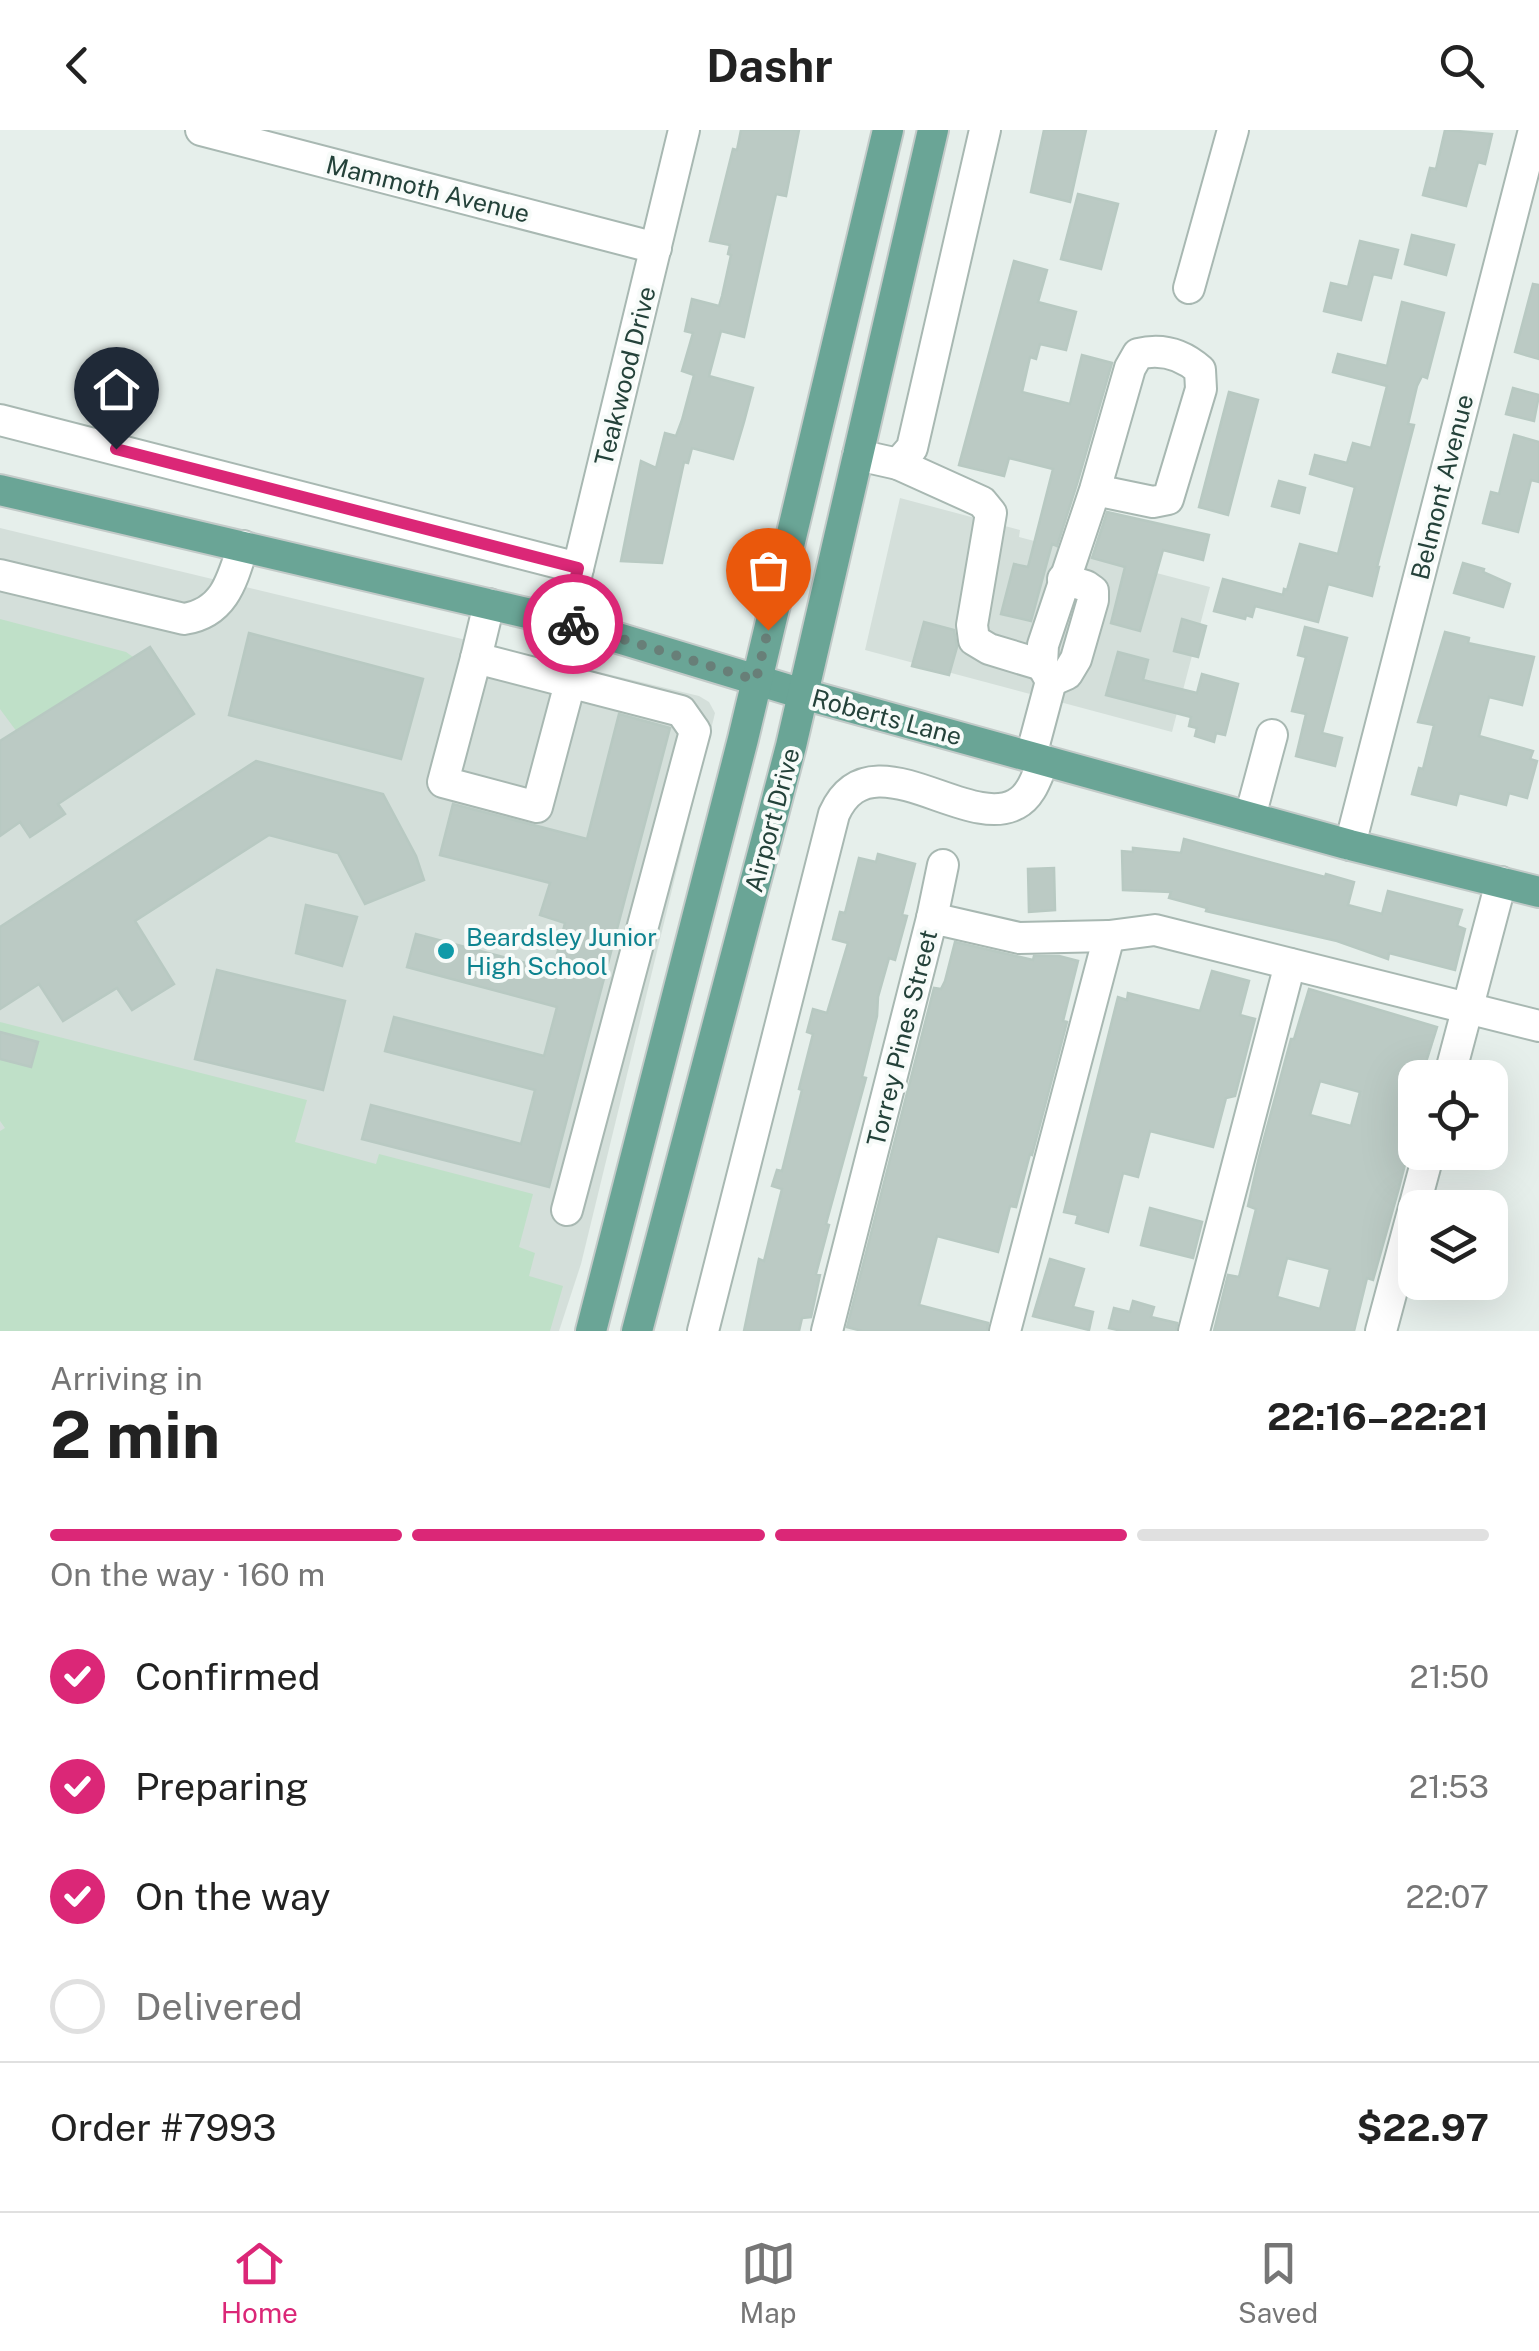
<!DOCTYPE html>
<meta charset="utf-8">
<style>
:root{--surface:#fff;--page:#f6f6f6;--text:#222;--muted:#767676;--line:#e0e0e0;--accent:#db2777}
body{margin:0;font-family:"Public Sans",sans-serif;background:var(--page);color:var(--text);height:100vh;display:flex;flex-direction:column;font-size:38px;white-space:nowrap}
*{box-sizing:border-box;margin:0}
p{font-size:32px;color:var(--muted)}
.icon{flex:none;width:55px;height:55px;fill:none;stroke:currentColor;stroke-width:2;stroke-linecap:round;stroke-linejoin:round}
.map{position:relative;height:1201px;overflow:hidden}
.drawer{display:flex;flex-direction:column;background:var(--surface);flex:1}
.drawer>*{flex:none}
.buttons{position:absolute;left:1398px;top:930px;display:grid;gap:20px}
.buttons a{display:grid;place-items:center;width:110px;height:110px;border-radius:20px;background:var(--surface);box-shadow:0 10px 40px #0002;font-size:50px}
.pin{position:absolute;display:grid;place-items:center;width:85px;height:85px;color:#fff;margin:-102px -42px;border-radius:50% 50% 50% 0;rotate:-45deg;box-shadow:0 0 10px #0007}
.pin .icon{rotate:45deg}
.courier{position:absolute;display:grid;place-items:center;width:100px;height:100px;margin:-50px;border:8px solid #db2777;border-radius:50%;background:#fff;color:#222;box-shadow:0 2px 12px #0007}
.headline em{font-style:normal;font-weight:700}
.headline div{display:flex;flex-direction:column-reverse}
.headline{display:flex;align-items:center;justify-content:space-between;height:170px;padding:0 50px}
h1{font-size:65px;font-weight:700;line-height:75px}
.bar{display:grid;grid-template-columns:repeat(4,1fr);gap:15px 10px;align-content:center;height:120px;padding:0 50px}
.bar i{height:12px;border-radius:8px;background:var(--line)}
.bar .active{background:var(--accent)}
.bar p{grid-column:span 4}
.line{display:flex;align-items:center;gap:25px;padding:0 50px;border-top:2px solid var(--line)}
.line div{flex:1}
ol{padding:0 50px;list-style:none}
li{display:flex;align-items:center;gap:30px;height:110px}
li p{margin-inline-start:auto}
li .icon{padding:10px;border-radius:50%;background:var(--accent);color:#fff;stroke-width:4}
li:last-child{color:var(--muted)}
li i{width:55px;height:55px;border:5px solid var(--line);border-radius:50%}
header{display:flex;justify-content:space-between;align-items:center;height:130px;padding:0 50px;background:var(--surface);font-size:45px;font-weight:700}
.tabs{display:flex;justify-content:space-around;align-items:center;height:140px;border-top:2px solid var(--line);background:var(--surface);font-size:28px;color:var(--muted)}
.tabs a{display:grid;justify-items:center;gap:5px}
.tabs .active{color:var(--accent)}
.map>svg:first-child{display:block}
</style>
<header><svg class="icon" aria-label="back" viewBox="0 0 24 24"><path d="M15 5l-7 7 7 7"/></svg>Dashr<svg class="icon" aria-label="search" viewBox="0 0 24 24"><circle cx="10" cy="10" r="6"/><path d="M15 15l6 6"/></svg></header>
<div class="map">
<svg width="1539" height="1201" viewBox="0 0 1539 1201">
<rect width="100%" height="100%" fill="#e6efeb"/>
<g fill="#d4dfda">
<path d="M900,368L1020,400L1019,407L1210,457L1172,602L865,520Z"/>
<path d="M0,398L699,566L709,572L715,583L581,1134L559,1201H0Z"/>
</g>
<g fill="#bfe0c8">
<path d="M0,489L126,522L133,527L17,602L0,579Z"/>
<path d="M0,892L307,970L295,1012L376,1034L379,1024L533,1064L519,1117L535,1123L529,1146L563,1156L550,1201H0V1001L5,998L0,991Z"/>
</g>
<g fill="#bbcac4" stroke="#b8c9c2" stroke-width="2.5" fill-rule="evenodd">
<path d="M741,0H799L786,66L776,64L744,207L721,201L709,246L753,258L744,292L733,329L692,318L688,333L684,332L662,433L621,431L641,331L656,338L665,303L676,306L682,290L694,245L682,241L693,203L685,201L692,169L719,176L722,166L731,125L728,124L730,115L710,111L733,19L737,20Z"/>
<path d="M1044,0H1086L1070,72L1031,62Z"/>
<path d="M1445,0L1492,4L1485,34L1478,32L1466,76L1423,65L1430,38L1436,39Z"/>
<path d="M1078,64L1118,74L1101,139L1061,129Z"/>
<path d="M1412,105L1454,115L1446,145L1405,134Z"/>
<path d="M1360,111L1398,120L1391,148L1373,144L1361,190L1324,181L1331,153L1348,157Z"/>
<path d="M1014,131L1047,140L1038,172L1076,182L1066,220L1040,214L1036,229L1030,227L1022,262L1070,274L1082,225L1112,233L1077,354L1057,416L1052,414L1031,491L1001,484L1014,434L1028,437L1053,339L1009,328L1004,346L959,335Z"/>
<path d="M1533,154L1539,155V229L1515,222Z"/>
<path d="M1402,172L1444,183L1427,248L1422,246L1417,256L1408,294L1414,295L1377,437H1379L1372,466L1328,454L1318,492L1255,476L1252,487L1246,485L1245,489L1214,481L1223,449L1283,465L1284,459L1287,460L1300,414L1338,424L1355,357L1310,344L1315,325L1347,333L1353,313L1371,318L1387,256L1333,242L1338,224L1387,236Z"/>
<path d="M1513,258L1539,265L1534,291L1506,284Z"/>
<path d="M1229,262L1258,270L1228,385L1199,377Z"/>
<path d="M1514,305L1539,312V352L1531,350L1518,402L1483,393L1491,362L1499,364Z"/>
<path d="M1279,351L1305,358L1299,383L1272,376Z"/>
<path d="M1107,382L1209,405L1203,430L1163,420L1140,501L1111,493L1125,437L1092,428Z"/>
<path d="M1463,433L1484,439L1483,442L1510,454L1503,477L1454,463Z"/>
<path d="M1182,489L1206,496L1198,527L1174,521Z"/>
<path d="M924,492L954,500L957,517L949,545L912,536Z"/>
<path d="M1305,497L1347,508L1322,603L1342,608L1335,636L1296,626L1306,584L1292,581L1306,527L1298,525Z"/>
<path d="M1445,502L1469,508L1468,513L1534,527L1522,575L1489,567L1479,606L1533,621L1530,629L1537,631L1527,668L1509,663L1506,675L1459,663L1456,675L1412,664L1419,638L1423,639L1434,595L1418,592Z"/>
<path d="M249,503L423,549L401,629L229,585Z"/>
<path d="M150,517L194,584L58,674L65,684L30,707L20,692L0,706V611Z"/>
<path d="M1118,522L1148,530L1143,550L1197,563L1202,544L1238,554L1225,605L1216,603L1214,612L1195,606L1197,598L1189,596L1191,587L1106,565Z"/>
<path d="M619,584L670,598L549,1057L362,1009L371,975L521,1014L535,960L385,921L394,887L544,926L557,877L407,837L416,804L553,840L565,793L540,785L550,753L440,725L453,674L587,709Z"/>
<path d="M256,631L383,664L416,726L424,750L365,774L338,723L269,705L135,791L174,854L132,880L117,858L63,891L39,854L0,879V797Z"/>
<path d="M1184,709L1325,747L1326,744L1354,752L1348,775L1382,784L1388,761L1462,780L1457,796L1465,799L1455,840L1389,823L1388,829L1337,811L1206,781L1207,778L1169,768L1171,762L1123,760L1122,721L1133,722V718L1181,723Z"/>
<path d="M878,724L915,734L902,785L907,786L895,830L889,828L878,867L877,886L862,947L866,948L826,1094L829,1095L816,1144L820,1145L811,1187L802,1188L799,1201H744L759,1129L764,1131L782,1059L772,1056L777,1040L782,1041L802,960L799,959L813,904L807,902L813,879L827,883L848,813L833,809L840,782L845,783L859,728L876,732Z"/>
<path d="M1054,738L1055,780L1029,782L1028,739Z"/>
<path d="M306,775L357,787L342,836L296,823Z"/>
<path d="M955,812L1033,830L1034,826H1059L1078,831L1063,891L1067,892L1032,1025L1030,1024L1016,1077L1010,1076L998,1122L937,1106L919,1175L988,1193L987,1201H862L847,1197L934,858L941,859L945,851Z"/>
<path d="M217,840L345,871L323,960L195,929Z"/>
<path d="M1212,841L1249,851L1240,885L1255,889L1235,966L1226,968L1213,1017L1150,1001L1138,1047L1123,1043L1108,1102L1076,1093L1078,1085L1064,1082L1118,867L1127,870L1128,863L1200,881Z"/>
<path d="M1309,859L1437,897L1421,948H1415V995L1399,1058L1373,1150L1367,1148L1354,1201H1214L1228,1145L1239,1147L1256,1079L1248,1076L1259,1027L1291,909H1294ZM1320,951L1360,962L1351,996L1310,985ZM1287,1128L1330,1139L1320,1179L1277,1167Z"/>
<path d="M0,902L38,912L31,937L0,929Z"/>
<path d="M1150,1078L1202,1092L1193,1128L1141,1115Z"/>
<path d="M1050,1129L1084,1139L1073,1177L1093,1182L1089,1200L1033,1186Z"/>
<path d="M1133,1171L1154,1177L1151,1187L1177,1193L1176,1201H1122L1109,1198L1114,1178L1130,1182Z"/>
</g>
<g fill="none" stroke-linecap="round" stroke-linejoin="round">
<defs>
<g id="minor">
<path d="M201,0L656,118"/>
<path d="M1189,158L1233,0"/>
<path d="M0,290L578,438"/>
<path d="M858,325L898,334L912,318L985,0"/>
<path d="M898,334L982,372L991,383L972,495L974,510L989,519L1042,535"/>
<path d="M0,445L184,489C224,483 232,451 243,416"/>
<path d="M565,492L684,0"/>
<path d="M476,528L489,474"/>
<path d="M1051,551L1067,544L1076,529L1093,470V461L1086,456L1063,449"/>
<path d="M1031,626L1051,551L1042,535L1043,515L1095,360L1130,238L1138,224C1162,218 1182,224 1200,240L1201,259L1168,369L1153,372L1095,360"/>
<path d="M1250,687L1272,605"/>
<path d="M1350,715L1534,0"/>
<path d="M932,788L943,735"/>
<path d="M1449,948L1501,752"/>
<path d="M567,1080L695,601L681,581L476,528L443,652L537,677L570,553"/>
<path d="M703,1201L834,684C870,603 966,702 1016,674C1032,666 1037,645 1044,630"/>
<path d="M827,1201L932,788L1019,808L1109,806L1155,800L1539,896"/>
<path d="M1005,1201L1109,806"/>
<path d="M1194,1201L1290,834"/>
<path d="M1381,1201L1429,1022"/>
</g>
<g id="major">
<path d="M0,360L565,492L803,564L1350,715L1539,762"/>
<path d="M591,1201L743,609L888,0"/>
<path d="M637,1201L791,616L933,0"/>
</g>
</defs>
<use href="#minor" stroke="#a8b8b2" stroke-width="34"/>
<use href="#major" stroke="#c2cac8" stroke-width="34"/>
<use href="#minor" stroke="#fff" stroke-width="30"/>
<use href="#major" stroke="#6aa596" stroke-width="30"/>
</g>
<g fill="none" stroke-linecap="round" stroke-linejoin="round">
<path stroke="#687f78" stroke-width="10" stroke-dasharray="0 18" d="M573,494L756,550L768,500"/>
<path stroke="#db2777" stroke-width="12" d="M116,319L578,438L565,492L573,494"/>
</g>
<circle fill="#0f9aa8" stroke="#f7fbf9" stroke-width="4" cx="446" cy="821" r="10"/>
<g text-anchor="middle" stroke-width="8" stroke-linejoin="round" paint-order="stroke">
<g font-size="25" fill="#24423a" stroke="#f7fbf9">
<text transform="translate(428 59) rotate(14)" y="9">Mammoth Avenue</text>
<text transform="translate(625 246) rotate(-76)" y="9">Teakwood Drive</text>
<text transform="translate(1442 357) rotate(-76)" y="9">Belmont Avenue</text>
<text transform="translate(887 587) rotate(15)" y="9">Roberts Lane</text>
<text transform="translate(772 690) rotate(-75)" y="9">Airport Drive</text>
<text transform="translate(902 908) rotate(-76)" y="9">Torrey Pines Street</text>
</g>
<g font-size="25" fill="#0d838f" stroke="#f7fbf9" text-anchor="start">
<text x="466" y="816">Beardsley Junior<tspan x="466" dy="29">High School</tspan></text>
</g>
</g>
</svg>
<div class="buttons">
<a><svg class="icon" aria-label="locate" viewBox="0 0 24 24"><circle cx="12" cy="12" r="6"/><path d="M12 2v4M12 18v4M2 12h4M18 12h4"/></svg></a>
<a><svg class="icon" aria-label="layers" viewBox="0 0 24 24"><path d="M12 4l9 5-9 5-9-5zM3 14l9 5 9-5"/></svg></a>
</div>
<div class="pin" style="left:768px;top:500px;background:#ea580c"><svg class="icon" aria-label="bag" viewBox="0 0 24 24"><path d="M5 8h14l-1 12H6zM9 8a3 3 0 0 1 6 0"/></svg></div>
<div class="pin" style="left:116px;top:319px;background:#1f2937"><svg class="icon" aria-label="home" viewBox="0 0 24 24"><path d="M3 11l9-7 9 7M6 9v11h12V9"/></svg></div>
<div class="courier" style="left:573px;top:494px"><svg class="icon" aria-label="bike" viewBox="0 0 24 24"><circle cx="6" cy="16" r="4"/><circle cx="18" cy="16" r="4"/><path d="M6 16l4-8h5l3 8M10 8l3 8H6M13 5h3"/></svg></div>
</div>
<section class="drawer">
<div class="headline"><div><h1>2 min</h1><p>Arriving in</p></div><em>22:16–22:21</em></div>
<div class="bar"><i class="active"></i><i class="active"></i><i class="active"></i><i></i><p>On the way · 160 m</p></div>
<ol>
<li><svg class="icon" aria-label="check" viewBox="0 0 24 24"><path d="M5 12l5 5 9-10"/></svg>Confirmed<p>21:50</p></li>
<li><svg class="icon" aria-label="check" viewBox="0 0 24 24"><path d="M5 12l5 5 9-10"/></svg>Preparing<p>21:53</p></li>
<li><svg class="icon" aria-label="check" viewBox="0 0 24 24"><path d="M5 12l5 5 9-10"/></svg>On the way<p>22:07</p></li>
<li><i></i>Delivered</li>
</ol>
<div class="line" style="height:130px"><div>Order #7993</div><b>$22.97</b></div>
</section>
<nav class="tabs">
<a class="active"><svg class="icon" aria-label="home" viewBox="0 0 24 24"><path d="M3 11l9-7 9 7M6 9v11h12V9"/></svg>Home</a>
<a><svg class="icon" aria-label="map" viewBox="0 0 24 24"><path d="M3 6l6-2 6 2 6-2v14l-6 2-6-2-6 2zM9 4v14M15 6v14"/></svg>Map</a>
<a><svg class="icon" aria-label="saved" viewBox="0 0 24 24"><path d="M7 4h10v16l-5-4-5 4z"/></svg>Saved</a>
</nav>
